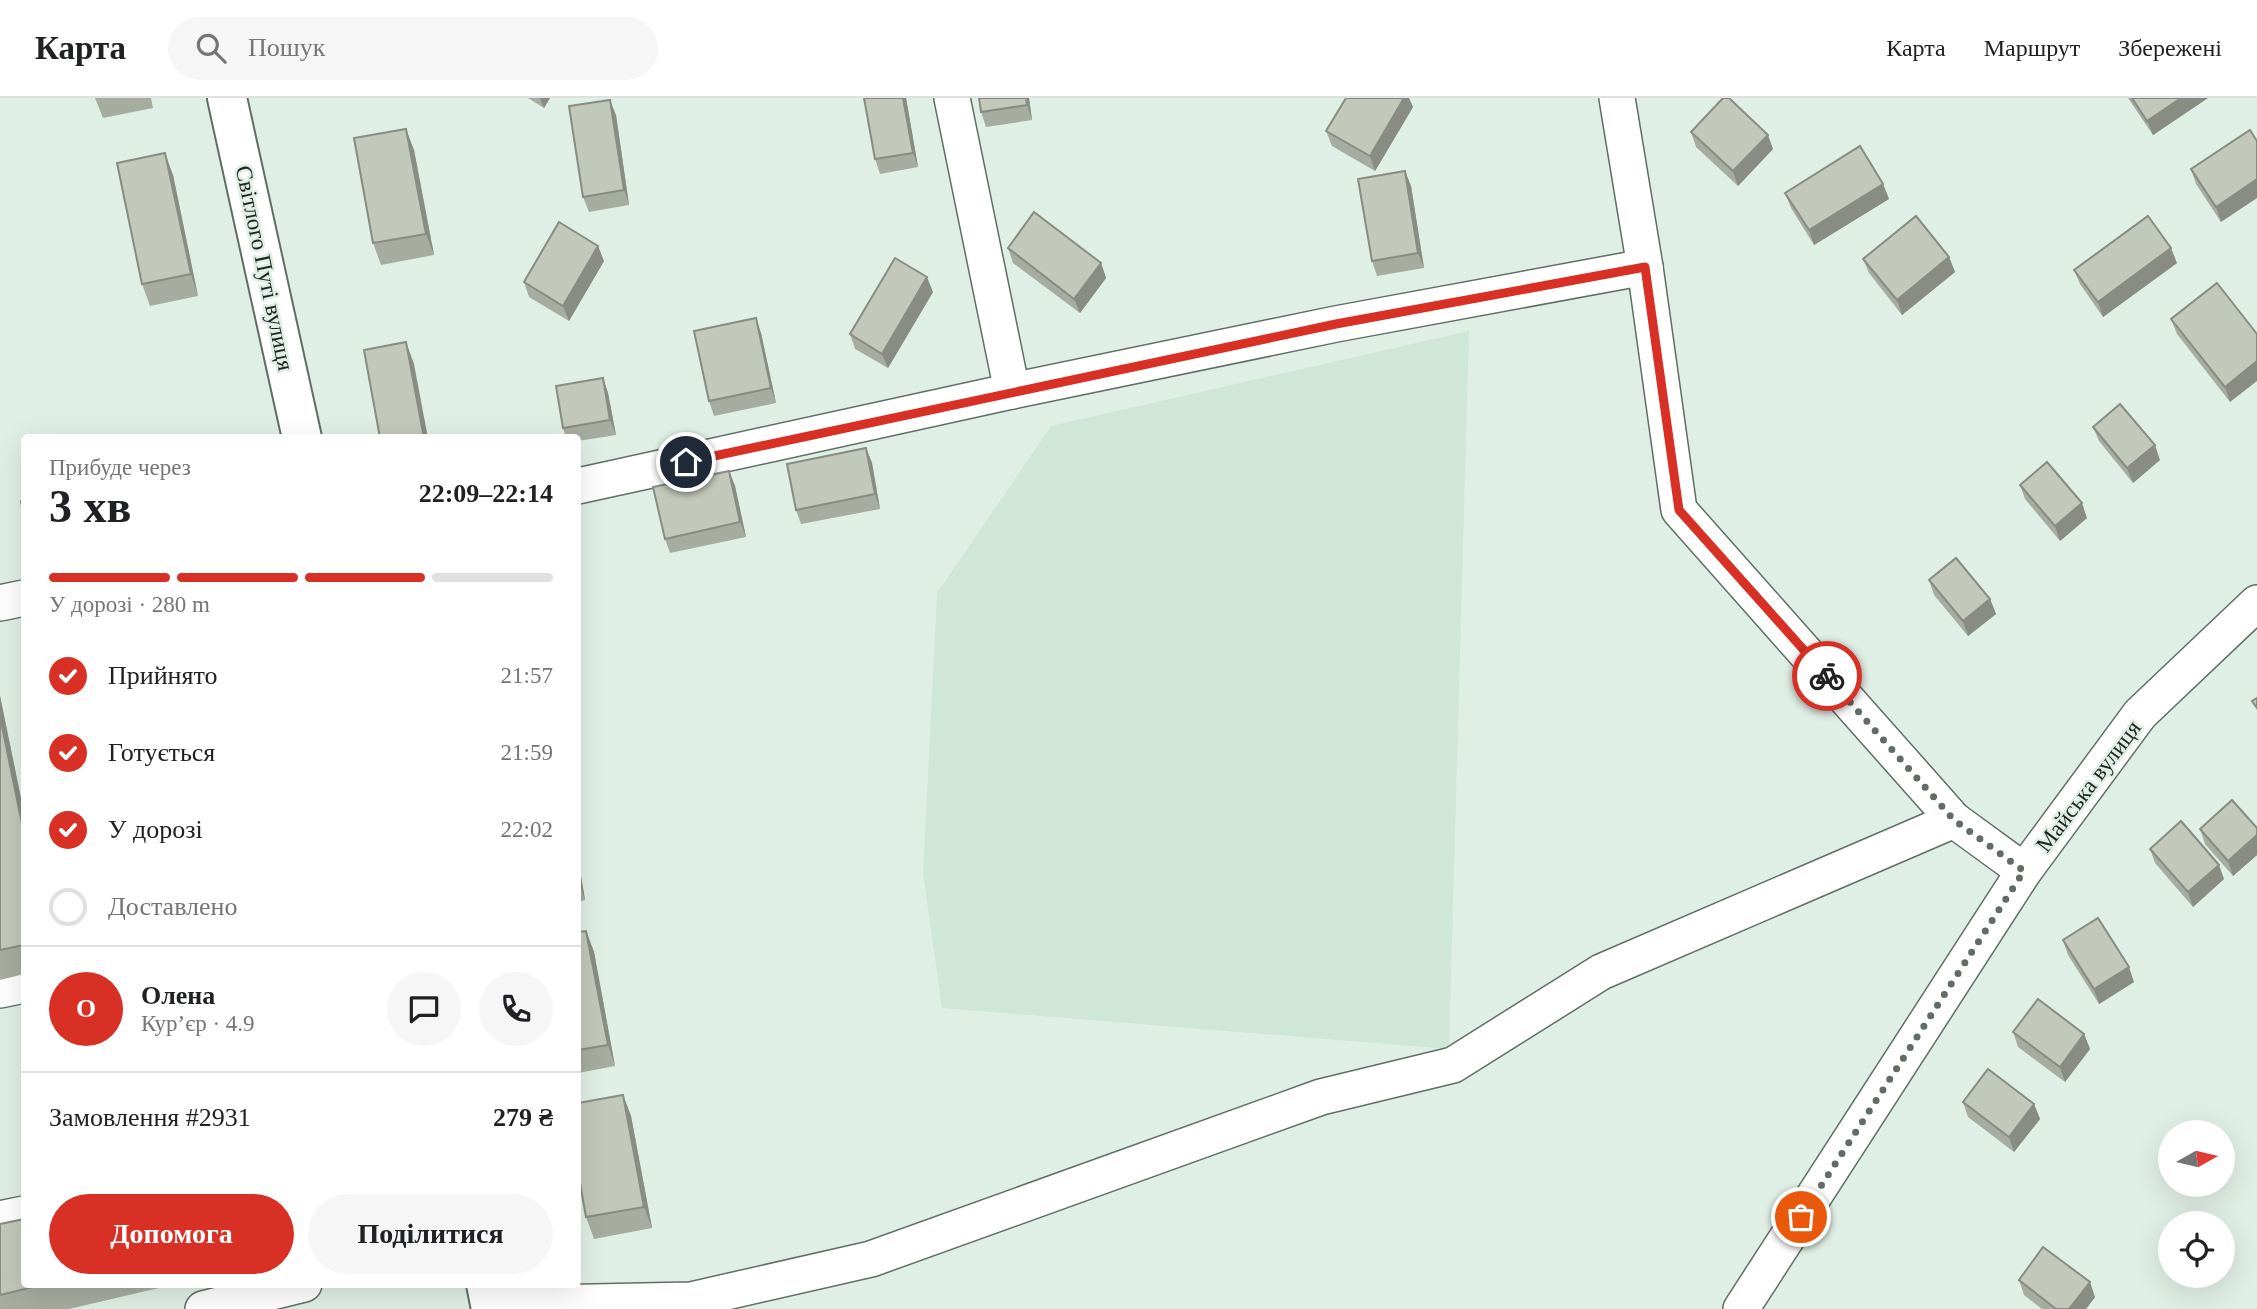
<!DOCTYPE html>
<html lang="uk">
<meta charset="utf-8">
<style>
:root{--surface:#fff;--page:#f6f6f6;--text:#202124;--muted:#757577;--line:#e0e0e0;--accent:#d93025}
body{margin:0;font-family:Georgia,serif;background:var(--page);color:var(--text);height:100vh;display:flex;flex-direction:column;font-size:26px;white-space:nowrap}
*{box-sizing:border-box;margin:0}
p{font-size:23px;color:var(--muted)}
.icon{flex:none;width:38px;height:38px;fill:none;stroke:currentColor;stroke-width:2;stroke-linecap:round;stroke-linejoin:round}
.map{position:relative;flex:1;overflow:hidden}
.drawer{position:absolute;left:21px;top:336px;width:560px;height:854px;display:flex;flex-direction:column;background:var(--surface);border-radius:7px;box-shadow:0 7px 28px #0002}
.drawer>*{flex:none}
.needle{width:46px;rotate:82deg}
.tools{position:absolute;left:2158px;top:1022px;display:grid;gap:14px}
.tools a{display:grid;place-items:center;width:77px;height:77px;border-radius:50%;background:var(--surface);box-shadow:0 7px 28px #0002;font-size:35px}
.pin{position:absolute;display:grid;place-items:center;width:60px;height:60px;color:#fff;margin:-30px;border:4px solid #fff;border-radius:50%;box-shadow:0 2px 7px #0007}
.courier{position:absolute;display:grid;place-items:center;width:70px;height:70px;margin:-35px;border:5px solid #d93025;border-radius:50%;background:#fff;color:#222;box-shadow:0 2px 9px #0007}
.head em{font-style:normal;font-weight:700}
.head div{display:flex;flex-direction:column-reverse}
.head{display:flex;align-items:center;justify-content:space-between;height:119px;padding:0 28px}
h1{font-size:46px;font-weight:700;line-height:52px}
.bar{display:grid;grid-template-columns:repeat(4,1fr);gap:10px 7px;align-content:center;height:84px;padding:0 28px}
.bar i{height:9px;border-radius:5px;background:var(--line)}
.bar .current{background:var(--accent)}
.bar p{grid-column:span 4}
.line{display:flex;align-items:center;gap:18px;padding:0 28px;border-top:2px solid var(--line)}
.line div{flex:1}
.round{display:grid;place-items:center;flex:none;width:74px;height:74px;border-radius:37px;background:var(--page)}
ol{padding:0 28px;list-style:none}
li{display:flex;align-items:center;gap:21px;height:77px}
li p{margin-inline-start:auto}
li .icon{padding:7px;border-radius:50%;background:var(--accent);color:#fff;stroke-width:4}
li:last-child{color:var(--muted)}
li i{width:38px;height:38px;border:4px solid var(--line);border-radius:50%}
.cta{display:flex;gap:14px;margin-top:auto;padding:14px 28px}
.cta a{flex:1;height:80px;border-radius:42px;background:var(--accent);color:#fff;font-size:28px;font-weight:700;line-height:80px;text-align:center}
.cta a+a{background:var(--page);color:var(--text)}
header{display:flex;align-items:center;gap:42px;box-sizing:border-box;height:98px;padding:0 35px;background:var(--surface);border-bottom:2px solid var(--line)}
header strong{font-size:33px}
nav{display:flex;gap:38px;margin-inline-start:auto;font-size:24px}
.search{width:490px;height:63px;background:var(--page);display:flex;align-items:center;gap:18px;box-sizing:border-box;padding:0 24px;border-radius:38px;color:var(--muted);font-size:26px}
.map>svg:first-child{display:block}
</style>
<header>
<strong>Карта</strong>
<div class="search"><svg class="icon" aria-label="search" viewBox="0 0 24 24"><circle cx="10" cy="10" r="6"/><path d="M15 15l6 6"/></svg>Пошук</div>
<nav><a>Карта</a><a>Маршрут</a><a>Збережені</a></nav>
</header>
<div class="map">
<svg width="2257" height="1211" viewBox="0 0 2257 1211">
<rect width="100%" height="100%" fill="#e0efe5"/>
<path fill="#d0e6d7" d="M1469,233L1449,951L942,910L923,775L937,495L1051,328Z"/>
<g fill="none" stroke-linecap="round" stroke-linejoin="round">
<defs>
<g id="minor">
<path d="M952,0L1012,293"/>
<path d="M1617,0L1645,169L1679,412L1954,722L2024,773"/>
<path d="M578,388L1012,293L1336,226L1645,169"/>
<path d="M0,505L24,500"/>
<path d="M0,892L24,887"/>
<path d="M0,1121L24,1116"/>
<path d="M490,1206L691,1202L871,1161L1321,999L1453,967L1601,874L1954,722"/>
<path d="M203,1211L304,1186"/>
<path d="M1741,1211L2024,773L2140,616L2257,505"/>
</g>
<g id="major">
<path d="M227,0L302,340"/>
<path d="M486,1186L491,1211"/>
</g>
</defs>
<use href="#minor" stroke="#616e65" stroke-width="38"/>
<use href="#major" stroke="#616e65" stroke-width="42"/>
<use href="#minor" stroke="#fff" stroke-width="35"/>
<use href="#major" stroke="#fff" stroke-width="38"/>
</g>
<g fill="#a7aca0">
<path d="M95,0H151L153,10L103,20Z"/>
<path d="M528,0H550L544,10Z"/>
<path d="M906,0L918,69L880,76L875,61Z"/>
<path d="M1029,0L1032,22L986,29L981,14Z"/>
<path d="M2128,0H2208L2153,37Z"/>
<path d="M1413,9L1375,73L1332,48L1326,33Z"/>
<path d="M616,17L629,107L589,114L583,99Z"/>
<path d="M1691,34L1773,51L1738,88L1696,49Z"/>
<path d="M2257,43L2221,124L2196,86L2191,71Z"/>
<path d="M414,52L434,157L381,167L373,145Z"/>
<path d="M1405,73L1411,88L1424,170L1377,178L1372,163Z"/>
<path d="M173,77L198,198L150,208L142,186Z"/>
<path d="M1883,86L1889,101L1814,147L1791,110L1785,95Z"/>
<path d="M1008,150L1101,165L1106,180L1080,215L1013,165Z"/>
<path d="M1949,159L1955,174L1902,217L1869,175L1863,161Z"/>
<path d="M604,163L569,223L529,199L524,184Z"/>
<path d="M2177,165L2103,219L2080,186L2074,172Z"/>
<path d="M2217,185L2230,304L2177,236L2171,221Z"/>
<path d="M933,194L888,270L855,251L850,236Z"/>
<path d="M761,235L776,305L714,318L709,303Z"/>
<path d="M603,280L608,295L616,337L578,343V340H566L563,330Z"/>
<path d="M2093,329L2160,362L2133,385L2099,343Z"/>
<path d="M866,350L872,365L880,411L801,426L796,412Z"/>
<path d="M729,373L735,388L746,439L670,455L665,441Z"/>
<path d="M2020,387L2087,420L2060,443L2025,401Z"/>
<path d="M1929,482L1990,501L1996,516L1968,538L1934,497Z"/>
<path d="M0,598L24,715V876L0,882Z"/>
<path d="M2257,730V757L2233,778L2205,746L2200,731Z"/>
<path d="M2150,751L2224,781L2193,809L2155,765Z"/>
<path d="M578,760L585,802L578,804Z"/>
<path d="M586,833L594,854L615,968L578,975V834Z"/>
<path d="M2063,842L2134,884L2099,906L2068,857Z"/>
<path d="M2013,934L2084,936L2090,951L2065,984L2018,949Z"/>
<path d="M623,997L631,1018L652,1130L594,1141L586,1119Z"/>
<path d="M1963,1004L2034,1006L2040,1021L2014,1054L1968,1019Z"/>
<path d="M0,1126L24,1186H176L69,1211H0Z"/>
<path d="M2019,1182L2095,1199L2086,1211H2042L2024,1197Z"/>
</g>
<g fill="#888c82">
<path d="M540,0H550L544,10Z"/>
<path d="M903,0H906L918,69L913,55Z"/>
<path d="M1026,0H1029L1032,22L1027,7Z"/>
<path d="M1404,0H1409L1413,9L1375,73L1370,58Z"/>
<path d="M2181,0H2208L2153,37L2147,23Z"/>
<path d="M610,2L616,17L629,107L624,92Z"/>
<path d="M406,31L414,52L434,157L426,136Z"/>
<path d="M1768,37L1773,51L1738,88L1733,73Z"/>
<path d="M165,55L173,77L198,198L191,176Z"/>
<path d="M1405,73L1411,88L1424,170L1418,155Z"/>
<path d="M2257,81V100L2221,124L2216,109Z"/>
<path d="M1883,86L1889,101L1814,147L1809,132Z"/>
<path d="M598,148L604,163L569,223L563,208Z"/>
<path d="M2171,150L2177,165L2103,219L2098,204Z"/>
<path d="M1949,159L1955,174L1902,217L1897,202Z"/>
<path d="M1101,165L1106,180L1080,215L1074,201Z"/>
<path d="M927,179L933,194L888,270L882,256Z"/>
<path d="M756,220L761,235L776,305L771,290Z"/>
<path d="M406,244L414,266L428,340H424Z"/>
<path d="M2257,263V283L2230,304L2225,289Z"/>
<path d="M603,280L608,295L616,337L610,322Z"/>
<path d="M2155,347L2160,362L2133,385L2127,370Z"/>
<path d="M866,350L872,365L880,411L875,396Z"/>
<path d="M729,373L735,388L746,439L740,424Z"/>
<path d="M2082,405L2087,420L2060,443L2055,428Z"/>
<path d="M1990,501L1996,516L1968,538L1963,523Z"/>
<path d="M0,598L24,715V735L0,619Z"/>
<path d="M2257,737V757L2233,778L2228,763Z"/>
<path d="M578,760L585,802L580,787L578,775Z"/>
<path d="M2219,767L2224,781L2193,809L2188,794Z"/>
<path d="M586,833L594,854L615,968L608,947Z"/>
<path d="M2129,869L2134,884L2099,906L2094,891Z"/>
<path d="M2084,936L2090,951L2065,984L2060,969Z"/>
<path d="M623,997L631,1018L652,1130L644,1109Z"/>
<path d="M2034,1006L2040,1021L2014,1054L2009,1039Z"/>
<path d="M2090,1184L2095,1199L2086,1211H2069Z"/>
</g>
<g fill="#c2c8ba" stroke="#888c82" stroke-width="2">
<path d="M864,0H903L913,55L875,61Z"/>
<path d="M979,0H1026L1027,7L981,14Z"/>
<path d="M1346,0H1404L1370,58L1326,33Z"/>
<path d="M1723,0H1729L1768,37L1733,73L1691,34Z"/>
<path d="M2132,0H2181L2147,23Z"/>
<path d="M610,2L624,92L583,99L569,8Z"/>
<path d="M406,31L426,136L373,145L354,40Z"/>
<path d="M2250,32L2257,43V81L2216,109L2191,71Z"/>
<path d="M1860,48L1883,86L1809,132L1785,95Z"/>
<path d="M165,55L191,176L142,186L117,65Z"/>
<path d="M1405,73L1418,155L1372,163L1358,81Z"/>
<path d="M1034,114L1101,165L1074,201L1008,150Z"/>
<path d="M1916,118L1949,159L1897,202L1863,161Z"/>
<path d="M2148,118L2171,150L2098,204L2074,172Z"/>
<path d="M559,124L598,148L563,208L524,184Z"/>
<path d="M895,160L927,179L882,256L850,236Z"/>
<path d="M2217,185L2257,236V263L2225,289L2171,221Z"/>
<path d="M756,220L771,290L709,303L694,233Z"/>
<path d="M406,244L424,340H380L364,252Z"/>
<path d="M603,280L610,322L563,330L556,288Z"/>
<path d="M2120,306L2155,347L2127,370L2093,329Z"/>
<path d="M866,350L875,396L796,412L787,366Z"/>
<path d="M2047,364L2082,405L2055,428L2020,387Z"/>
<path d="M729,373L740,424L665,441L653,389Z"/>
<path d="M24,402V420L21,403Z"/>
<path d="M1956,460L1990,501L1963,523L1929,482Z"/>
<path d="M2257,600V610L2252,603Z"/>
<path d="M0,619L24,735V847L0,852Z"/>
<path d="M2232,702L2257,730V737L2228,763L2200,731Z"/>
<path d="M2181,723L2219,767L2188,794L2150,751Z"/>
<path d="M2098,820L2129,869L2094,891L2063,842Z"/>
<path d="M586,833L608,947L578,952V834Z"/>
<path d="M2038,901L2084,936L2060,969L2013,934Z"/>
<path d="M1988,971L2034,1006L2009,1039L1963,1004Z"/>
<path d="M623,997L644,1109L586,1119L578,1074V1005Z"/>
<path d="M24,1121V1186H45L0,1197V1126Z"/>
<path d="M2043,1149L2090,1184L2069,1211H2056L2019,1182Z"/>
</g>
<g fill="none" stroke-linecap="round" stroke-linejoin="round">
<path stroke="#636b65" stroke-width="7" stroke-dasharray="0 12.6" d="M1801,1119L2024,773L1954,722L1827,578"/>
<path stroke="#d93025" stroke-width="9" d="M686,364L1336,226L1645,169L1679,412L1827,578"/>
</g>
<g text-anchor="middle" stroke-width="5" stroke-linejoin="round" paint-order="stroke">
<g font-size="23" fill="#1f2420" stroke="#e0efe5">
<text transform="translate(265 170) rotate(78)" y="8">Світлого Путі вулиця</text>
<text transform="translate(2088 688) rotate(-53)" y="8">Майська вулиця</text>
</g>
</g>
</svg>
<div class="tools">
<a><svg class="needle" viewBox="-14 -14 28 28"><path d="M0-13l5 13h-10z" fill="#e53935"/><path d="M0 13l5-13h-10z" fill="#757577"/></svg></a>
<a><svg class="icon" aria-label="locate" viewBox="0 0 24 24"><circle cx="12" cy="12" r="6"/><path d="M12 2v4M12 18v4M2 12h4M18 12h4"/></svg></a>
</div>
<div class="pin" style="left:1801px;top:1119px;background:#ea580c"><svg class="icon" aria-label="bag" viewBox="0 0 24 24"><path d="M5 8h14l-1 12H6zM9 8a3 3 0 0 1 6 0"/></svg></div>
<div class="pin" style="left:686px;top:364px;background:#1f2937"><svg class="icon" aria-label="home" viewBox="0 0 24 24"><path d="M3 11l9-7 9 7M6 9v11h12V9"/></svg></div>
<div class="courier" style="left:1827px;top:578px"><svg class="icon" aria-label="bike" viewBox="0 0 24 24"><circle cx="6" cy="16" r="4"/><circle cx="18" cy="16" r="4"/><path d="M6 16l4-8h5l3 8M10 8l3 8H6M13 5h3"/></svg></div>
<section class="drawer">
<div class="head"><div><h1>3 хв</h1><p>Прибуде через</p></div><em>22:09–22:14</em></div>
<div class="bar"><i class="current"></i><i class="current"></i><i class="current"></i><i></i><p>У дорозі · 280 m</p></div>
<ol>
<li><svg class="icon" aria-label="check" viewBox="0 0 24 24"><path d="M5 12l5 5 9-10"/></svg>Прийнято<p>21:57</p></li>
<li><svg class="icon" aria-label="check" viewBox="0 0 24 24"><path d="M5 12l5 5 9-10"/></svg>Готується<p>21:59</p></li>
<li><svg class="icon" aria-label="check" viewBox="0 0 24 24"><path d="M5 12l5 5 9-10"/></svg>У дорозі<p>22:02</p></li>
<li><i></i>Доставлено</li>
</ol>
<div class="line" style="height:126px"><b class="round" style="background:var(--accent);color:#fff">О</b><div><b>Олена</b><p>Кур’єр · 4.9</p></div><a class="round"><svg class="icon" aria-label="chat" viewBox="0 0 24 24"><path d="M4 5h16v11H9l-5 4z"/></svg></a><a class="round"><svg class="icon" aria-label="phone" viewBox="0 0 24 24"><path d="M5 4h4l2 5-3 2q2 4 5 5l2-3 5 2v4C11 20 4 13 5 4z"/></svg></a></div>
<div class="line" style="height:91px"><div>Замовлення #2931</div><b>279 ₴</b></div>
<div class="cta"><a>Допомога</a><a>Поділитися</a></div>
</section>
</div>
